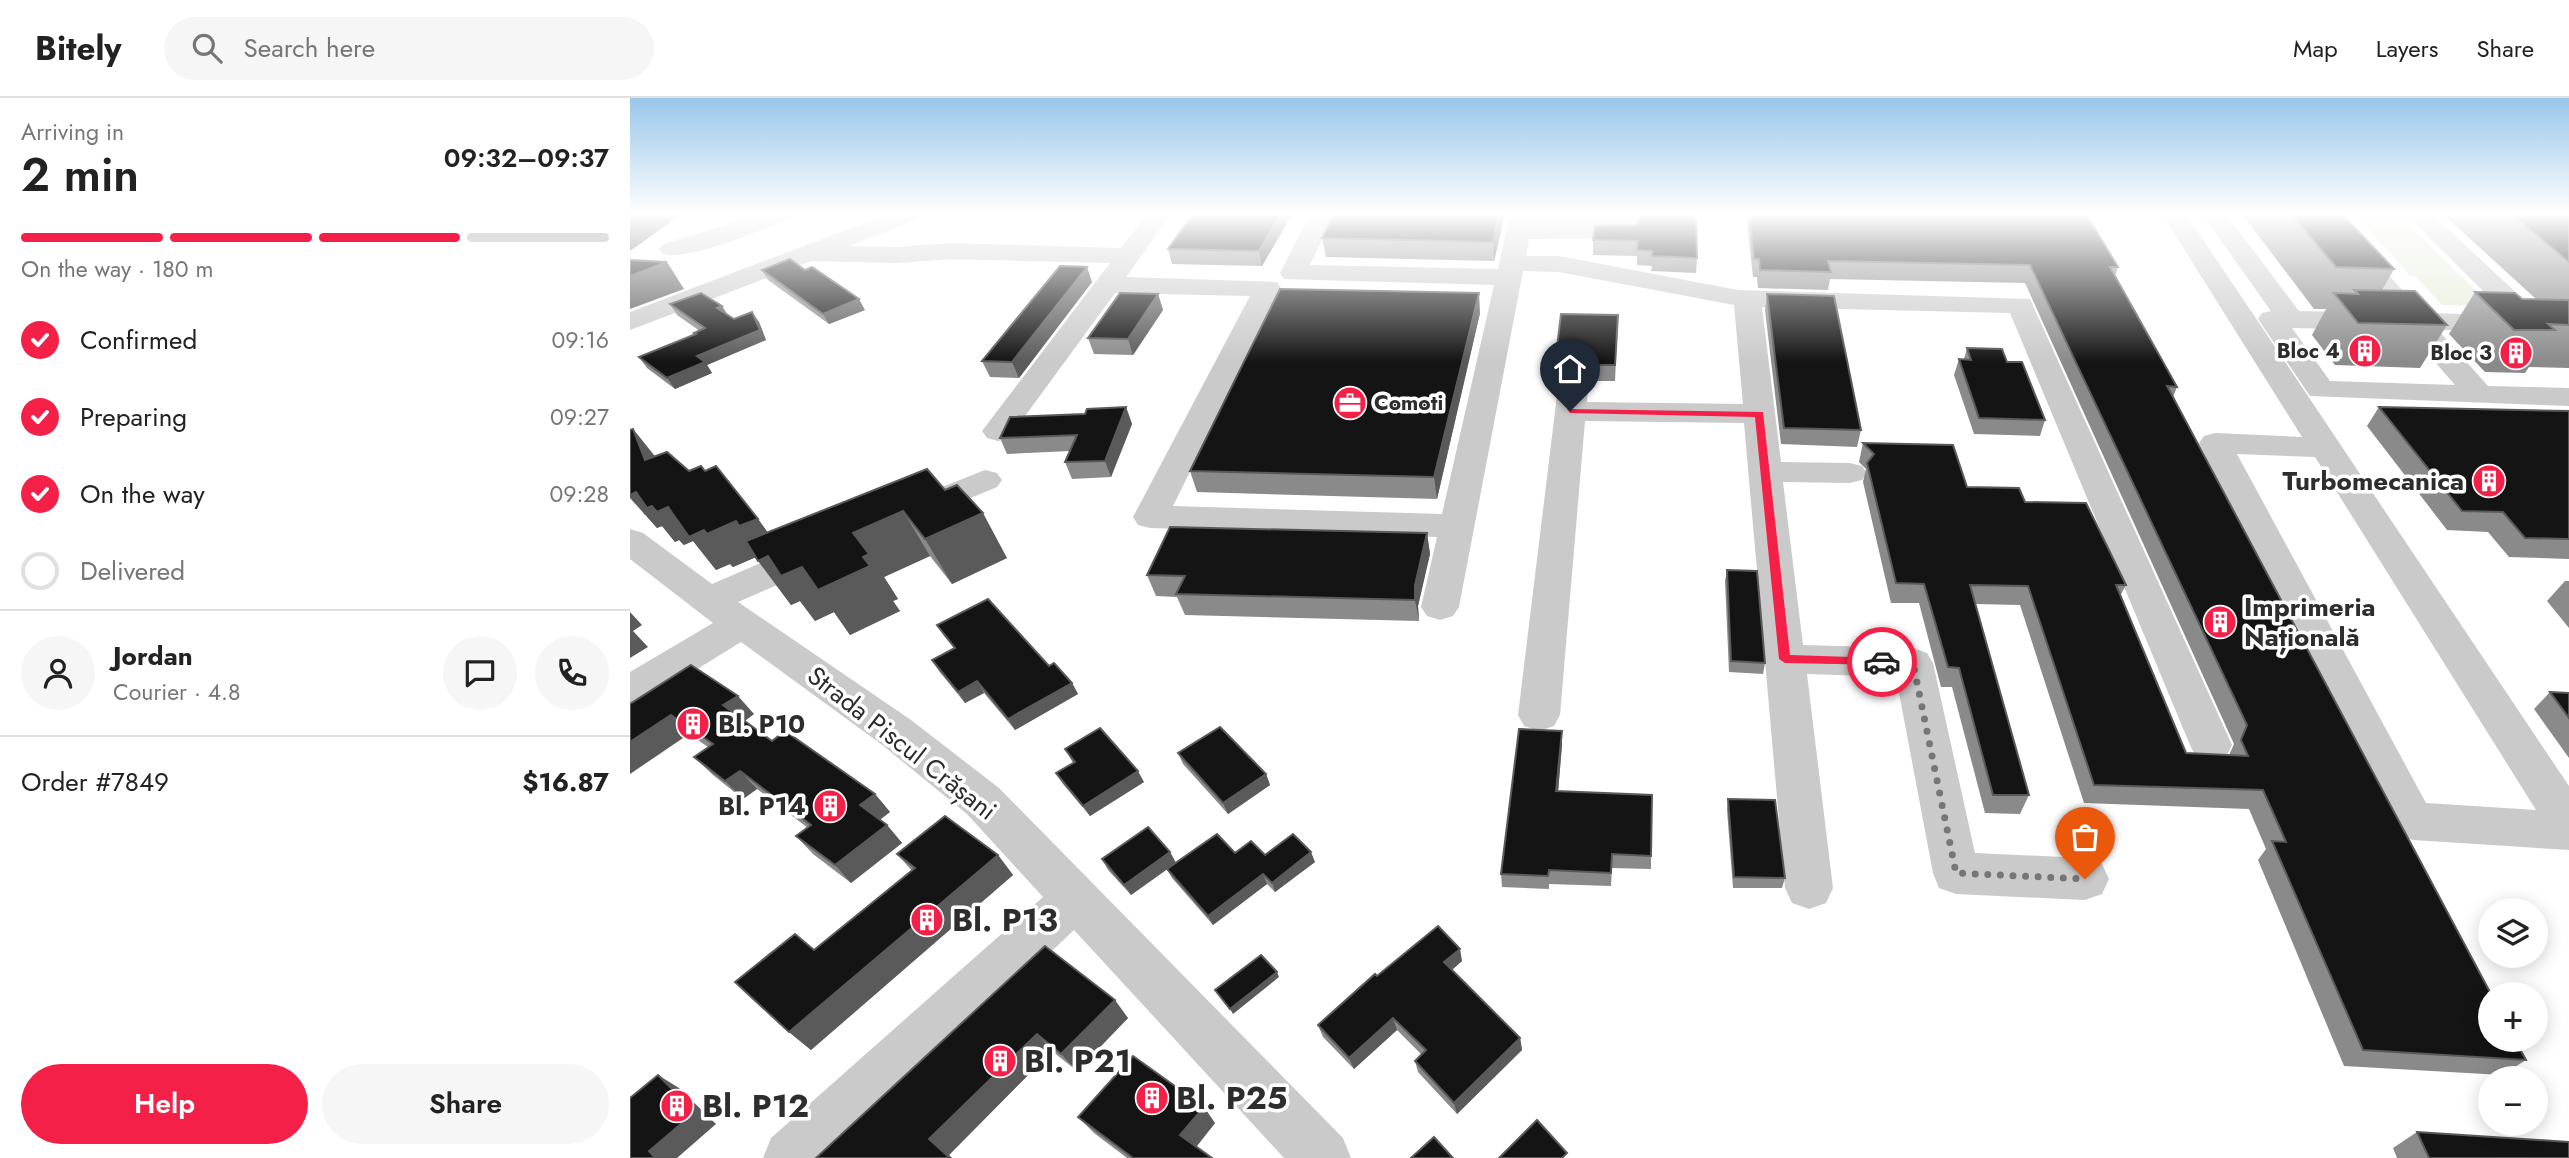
<!DOCTYPE html>
<meta charset="utf-8">
<style>
:root{--surface:#fff;--page:#f6f6f6;--text:#222;--muted:#767676;--line:#e0e0e0;--accent:#f42047}
body{margin:0;font-family:Jost,sans-serif;background:var(--page);color:var(--text);height:100vh;display:flex;flex-direction:column;font-size:26px;white-space:nowrap}
*{box-sizing:border-box;margin:0}
p{font-size:23px;color:var(--muted)}
.icon{flex:none;width:38px;height:38px;fill:none;stroke:currentColor;stroke-width:2;stroke-linecap:round;stroke-linejoin:round}
.map{position:relative;flex:1;overflow:hidden}
.drawer{display:flex;flex-direction:column;background:var(--surface);width:630px}
.drawer>*{flex:none}
.fabs{position:absolute;left:1848px;top:800px;display:grid;gap:14px}
.fabs a{display:grid;place-items:center;width:70px;height:70px;border-radius:50%;background:var(--surface);box-shadow:0 4px 18px #0003;font-size:35px}
.pin{position:absolute;display:grid;place-items:center;width:60px;height:60px;color:#fff;margin:-72px -30px;border-radius:50% 50% 50% 0;rotate:-45deg;box-shadow:0 0 7px #0007}
.pin .icon{rotate:45deg}
.courier{position:absolute;display:grid;place-items:center;width:70px;height:70px;margin:-35px;border:5px solid #f42047;border-radius:50%;background:#fff;color:#222;box-shadow:0 2px 9px #0007}
.head em{font-style:normal;font-weight:600}
.head div{display:flex;flex-direction:column-reverse}
.head{display:flex;align-items:center;justify-content:space-between;height:119px;padding:0 21px}
h1{font-size:46px;font-weight:600;line-height:52px}
.bar{display:grid;grid-template-columns:repeat(4,1fr);gap:10px 7px;align-content:center;height:84px;padding:0 21px}
.bar i{height:9px;border-radius:5px;background:var(--line)}
.bar .selected{background:var(--accent)}
.bar p{grid-column:span 4}
.line{display:flex;align-items:center;gap:18px;padding:0 21px;border-top:2px solid var(--line)}
.line div{flex:1}
.round{display:grid;place-items:center;flex:none;width:74px;height:74px;border-radius:37px;background:var(--page)}
ol{padding:0 21px;list-style:none}
li{display:flex;align-items:center;gap:21px;height:77px}
li p{margin-inline-start:auto}
li .icon{padding:7px;border-radius:50%;background:var(--accent);color:#fff;stroke-width:4}
li:last-child{color:var(--muted)}
li i{width:38px;height:38px;border:4px solid var(--line);border-radius:50%}
.cta{display:flex;gap:14px;margin-top:auto;padding:14px 21px}
.cta a{flex:1;height:80px;border-radius:42px;background:var(--accent);color:#fff;font-size:28px;font-weight:600;line-height:80px;text-align:center}
.cta a+a{background:var(--page);color:var(--text)}
header{display:flex;align-items:center;gap:42px;box-sizing:border-box;height:98px;padding:0 35px;background:var(--surface);border-bottom:2px solid var(--line)}
header strong{font-size:33px}
nav{display:flex;gap:38px;margin-inline-start:auto;font-size:24px}
.search{width:490px;height:63px;background:var(--page);display:flex;align-items:center;gap:18px;box-sizing:border-box;padding:0 24px;border-radius:38px;color:var(--muted);font-size:26px}
main{display:flex;flex:1;min-height:0}
.map>svg:first-child{display:block}
</style>
<header>
<strong>Bitely</strong>
<div class="search"><svg class="icon" aria-label="search" viewBox="0 0 24 24"><circle cx="10" cy="10" r="6"/><path d="M15 15l6 6"/></svg>Search here</div>
<nav><a>Map</a><a>Layers</a><a>Share</a></nav>
</header>
<main>
<section class="drawer">
<div class="head"><div><h1>2 min</h1><p>Arriving in</p></div><em>09:32–09:37</em></div>
<div class="bar"><i class="selected"></i><i class="selected"></i><i class="selected"></i><i></i><p>On the way · 180 m</p></div>
<ol>
<li><svg class="icon" aria-label="check" viewBox="0 0 24 24"><path d="M5 12l5 5 9-10"/></svg>Confirmed<p>09:16</p></li>
<li><svg class="icon" aria-label="check" viewBox="0 0 24 24"><path d="M5 12l5 5 9-10"/></svg>Preparing<p>09:27</p></li>
<li><svg class="icon" aria-label="check" viewBox="0 0 24 24"><path d="M5 12l5 5 9-10"/></svg>On the way<p>09:28</p></li>
<li><i></i>Delivered</li>
</ol>
<div class="line" style="height:126px"><a class="round"><svg class="icon" aria-label="person" viewBox="0 0 24 24"><circle cx="12" cy="8" r="4"/><path d="M4 21q1-7 8-7t8 7"/></svg></a><div><b>Jordan</b><p>Courier · 4.8</p></div><a class="round"><svg class="icon" aria-label="chat" viewBox="0 0 24 24"><path d="M4 5h16v11H9l-5 4z"/></svg></a><a class="round"><svg class="icon" aria-label="phone" viewBox="0 0 24 24"><path d="M5 4h4l2 5-3 2q2 4 5 5l2-3 5 2v4C11 20 4 13 5 4z"/></svg></a></div>
<div class="line" style="height:91px"><div>Order #7849</div><b>$16.87</b></div>
<div class="cta"><a>Help</a><a>Share</a></div>
</section>
<div class="map">
<svg width="1939" height="1060" viewBox="0 0 1939 1060">
<rect width="100%" height="100%" fill="#fff"/>
<path fill="#e6ecd9" d="M1725,116H1767L1862,208L1812,207L1785,178H1780Z"/>
<g fill="none" stroke-linecap="round" stroke-linejoin="round">
<g fill="#cacaca" fill-rule="evenodd">
<path d="M130,116H164L161,121C132,131 60,163 33,156L29,151L33,146Z"/>
<path d="M258,116H291L288,121L219,148L268,149L320,145L491,150L517,116H541L496,179L647,184L651,190L543,408L812,416L864,187L654,181L650,175L680,116H704L680,167L868,171L880,116L997,117L1006,119L1009,124L1005,140L899,141L896,158H929L1108,192L1400,201L1602,647L1596,659L1581,664L1566,659L1560,647L1380,215L1132,209L1151,364L1220,365L1232,368L1237,375L1232,382L1220,385L1153,384L1173,547L1283,550L1297,555L1303,565L1345,755L1455,760L1472,766L1479,781L1472,796L1455,802L1326,796L1309,790L1303,775L1266,579L1177,576L1203,790L1196,805L1179,811L1162,805L1155,790L1114,325L955,323L930,617L924,628L909,633L894,628L888,617L928,289L932,283L943,280L954,283L958,289L957,304L1113,306L1104,207L929,174L893,173L829,509L823,518L810,522L797,518L791,509L807,439L520,430L508,427L503,419L620,198L485,195L379,340L368,343L357,340L352,333L480,165L320,161L268,165L181,163L0,232V214Z"/>
<path d="M1532,116H1556L1939,688V752L1783,742L1767,736L1569,345L1574,338L1585,335L1672,339ZM1607,356L1685,359L1906,712L1796,705Z"/>
<path d="M1572,116H1596L1669,213L1762,215L1678,116H1703L1793,215L1877,217L1776,116H1802L1910,217L1939,218V234L1808,232L1858,288L1939,290V308L1680,298L1628,221L1632,215L1641,213ZM1662,230L1777,232L1825,287L1700,283Z"/>
<path d="M355,372L367,375L372,382L367,389L286,423L274,420L269,412L274,404Z"/>
<path d="M0,431L13,435L82,486L172,447L185,444L198,447L203,456L198,465L108,504L281,622L369,690L713,1040L721,1060H654L444,832L202,1060H133L141,1040L413,799L337,716L251,646L111,544L14,604L0,608V574L83,525L0,461Z"/>
</g>
</g>
<g fill="#8a8a8a">
<path d="M662,116L632,168L542,166L538,151Z"/>
<path d="M875,116L864,163L696,159L692,140Z"/>
<path d="M991,116H1066L1067,160L1066,175L1021,173L1022,168L1007,167V158L963,157V142L1007,127L1009,120L1007,116Z"/>
<path d="M1116,116H1456L1488,169L1485,178L1547,289L1543,299L1896,962L1872,977L1714,968L1628,762L1636,751L1619,711L1454,705L1390,507L1345,506L1399,697L1390,716L1355,715L1322,589H1311L1289,505H1261L1233,384L1236,371L1229,364L1233,345L1337,389L1395,404L1496,487L1490,498L1556,655L1599,657L1604,646L1395,185L1200,181L1198,192L1128,190L1127,179H1123Z"/>
<path d="M1612,116H1712L1764,171L1752,192L1817,227L1790,270L1705,267L1682,237L1696,211H1684Z"/>
<path d="M1813,116H1939V270L1899,269L1895,275L1855,274L1819,236L1845,194L1892,201L1907,202Z"/>
<path d="M132,172L235,212L199,226L138,182Z"/>
<path d="M462,184L389,280L360,279L352,263Z"/>
<path d="M528,196L533,212L503,257L464,256L458,240Z"/>
<path d="M1137,196L1231,332L1227,349L1151,346L1135,212Z"/>
<path d="M40,206L98,217L104,221L122,214L129,224L136,242L77,267L82,275L45,291L17,270L9,259L65,237L64,235L70,233L47,217Z"/>
<path d="M850,215L807,401L567,394L560,373Z"/>
<path d="M988,217L985,283H957L944,277L926,282L925,266Z"/>
<path d="M1337,250L1377,264L1415,322L1410,338L1344,336L1324,277L1329,261H1334Z"/>
<path d="M496,309L502,326L481,379L442,381L435,364L440,353L377,356L370,340L455,316Z"/>
<path d="M1749,309L1939,313V461L1879,459L1858,434L1817,432L1737,328Z"/>
<path d="M3,331L25,358L59,373H75L128,421L138,435L315,392L377,460L322,486L300,458L254,479L268,501L263,503L270,513L220,537L204,514L185,523L170,503L161,507L126,459L103,469L100,466L86,472L63,443L54,447L49,442L45,444L32,428L27,430L15,416L14,417Z"/>
<path d="M797,435L800,456L788,508L789,523L555,517L547,499L526,498L517,477Z"/>
<path d="M1097,472L1135,565L1133,576L1099,574L1095,483Z"/>
<path d="M1935,483H1939V530L1917,503Z"/>
<path d="M307,527L419,568L442,585L448,596L385,632L354,595L335,605L309,573L302,562L324,550L314,538Z"/>
<path d="M1920,594L1939,595V660L1904,611Z"/>
<path d="M0,606L124,616L115,623L142,643L245,696L260,714L250,722L257,727L272,745L221,785L183,756L166,738L178,730L127,691L113,701L83,677L64,659L78,649L59,636Z"/>
<path d="M932,647L928,693L1021,758V771L982,770L981,788L919,786V791L872,789L871,776Z"/>
<path d="M435,651L514,684L460,718L433,686L426,675L443,665Z"/>
<path d="M548,655L636,676L640,687L598,716L553,666Z"/>
<path d="M1098,701L1155,780L1152,790H1103L1097,712Z"/>
<path d="M540,754L546,765L605,755L635,757L685,764L645,794L637,786L583,827L542,780L537,771L501,797L478,772L472,761Z"/>
<path d="M267,756L368,757L383,777L181,952L159,934L282,773Z"/>
<path d="M415,848L498,920L447,973L422,953L319,1057L322,1060H186Z"/>
<path d="M832,863L822,872L890,940L892,952L827,1016L788,974L785,963L791,956L767,932L724,971L693,939L688,927L747,878Z"/>
<path d="M448,1019L585,1025L566,1049L582,1060H497L464,1035Z"/>
<path d="M1787,1034L1939,1060H1767L1763,1050Z"/>
</g>
<g fill="#5a5a5a">
<path d="M0,116H52L0,153Z"/>
<path d="M650,116H662L632,168L629,153Z"/>
<path d="M869,116H875L864,163L863,144Z"/>
<path d="M37,164L54,191L0,211V178Z"/>
<path d="M457,169L462,184L389,280L382,264Z"/>
<path d="M849,195L850,215L807,401L804,379Z"/>
<path d="M528,196L533,212L503,257L498,241Z"/>
<path d="M229,201L235,212L199,226L193,216Z"/>
<path d="M92,208L99,219L87,210Z"/>
<path d="M122,214L129,224L136,242L77,267L82,275L45,291L37,280Z"/>
<path d="M943,262L944,277L926,282L925,266Z"/>
<path d="M496,309L502,326L481,379L475,363Z"/>
<path d="M3,331L29,364L15,362Z"/>
<path d="M6,394L22,408L38,409L74,432L106,423L128,421L152,454L172,469L233,459L223,435L273,413L300,458L254,479L268,501L263,503L270,513L220,537L204,514L185,523L170,503L161,507L128,463L131,457L103,469L100,466L86,472L63,443L54,447L49,442L45,444L32,428L27,430L0,400V395Z"/>
<path d="M353,415L377,460L322,486L295,441Z"/>
<path d="M797,435L800,456L788,508L789,523L785,502V487Z"/>
<path d="M0,514L12,527L3,533L18,549L0,560Z"/>
<path d="M347,583L354,595L335,605L328,594Z"/>
<path d="M442,585L448,596L385,632L378,621Z"/>
<path d="M108,598L124,616L110,626L93,607Z"/>
<path d="M41,617L59,636L0,676V644Z"/>
<path d="M932,633V647L927,707L926,693Z"/>
<path d="M110,673L127,691L113,701L95,683Z"/>
<path d="M508,673L514,684L460,718L453,708Z"/>
<path d="M636,676L640,687L598,716L593,705Z"/>
<path d="M245,696L260,714L245,725L230,707Z"/>
<path d="M257,727L272,745L221,785L205,767Z"/>
<path d="M540,754L546,765L501,797L494,787Z"/>
<path d="M681,754L685,764L645,794L642,785Z"/>
<path d="M368,757L383,777L181,952L159,934Z"/>
<path d="M633,776L637,786L583,827L578,818Z"/>
<path d="M830,851L832,863L816,877L814,864Z"/>
<path d="M647,874L649,879L603,916L600,911Z"/>
<path d="M485,902L498,920L447,973L431,956Z"/>
<path d="M763,920L767,932L724,971L719,960Z"/>
<path d="M407,936L422,953L319,1057L322,1060H320L299,1041Z"/>
<path d="M890,940L892,952L827,1016L824,1005Z"/>
<path d="M28,977L49,990L86,1026L47,1060H25L19,1053Z"/>
<path d="M574,1009L585,1025L563,1053L550,1037Z"/>
</g>
<g fill="#141414" stroke="#5a5a5a" stroke-width="2">
<path d="M563,116H650L629,153L538,151Z"/>
<path d="M704,116H869L863,144L692,140Z"/>
<path d="M1010,116H1066L1067,160L1022,158V153L1007,152L1008,143L963,142L965,128L1007,127Z"/>
<path d="M1119,116H1456L1488,169H1480L1547,289L1537,288L1861,896L1860,942H1885L1896,962L1733,952L1642,743L1656,744L1633,692L1464,687L1398,488L1340,487L1399,697H1363L1329,570L1318,569L1294,486L1266,485L1237,365L1244,356L1233,345L1323,347L1337,389L1389,390L1395,404L1456,405L1496,487H1486L1556,655L1618,658L1611,642L1617,627L1400,167L1198,163L1201,174L1130,172L1129,161H1124Z"/>
<path d="M1661,116H1712L1764,171L1706,169Z"/>
<path d="M1881,116H1939V164Z"/>
<path d="M160,161L175,172L182,169L229,201L193,216L132,172Z"/>
<path d="M0,162L37,164L0,178Z"/>
<path d="M430,168L457,169L382,264L352,263Z"/>
<path d="M650,191L849,195L804,379L560,373Z"/>
<path d="M1724,192L1785,193L1817,227L1728,225L1704,195L1728,196Z"/>
<path d="M1845,194L1885,195L1892,201L1939,202V227L1918,226L1925,232H1884Z"/>
<path d="M71,195L92,208L87,210L104,221L122,214L130,232L67,258L75,264L37,280L9,259L66,236L64,235L75,230L40,206Z"/>
<path d="M490,195L528,196L498,241L458,240Z"/>
<path d="M1137,196L1204,198L1231,332L1154,330Z"/>
<path d="M931,216L988,217L985,267H957L943,262L925,266Z"/>
<path d="M1337,250L1372,251L1377,264H1392L1415,322L1349,320L1329,261L1341,262Z"/>
<path d="M496,309L475,363L435,364L447,337L370,340L380,319L455,316L457,311Z"/>
<path d="M1749,309L1939,313V441L1895,440L1873,414L1832,413Z"/>
<path d="M3,331L15,362L37,354L59,373L71,368L75,373L86,368L128,421L109,428L106,423L77,436L74,432L59,439L38,409L27,414L22,408L17,410L6,394L0,397V332Z"/>
<path d="M297,371L315,392L327,387L353,415L295,441L273,413L223,435L239,456L233,459L240,468L188,492L172,469L151,478L138,458L128,463L116,443Z"/>
<path d="M540,429L797,435L785,487V502L546,496L555,478L517,477Z"/>
<path d="M1097,472L1127,473L1135,565L1101,563Z"/>
<path d="M358,501L419,568L424,565L442,585L378,621L347,583L328,594L302,562L325,550L307,527Z"/>
<path d="M61,567L108,598L93,607L142,643L155,633L245,696L230,707L257,727L205,767L166,738L181,727L110,673L95,683L64,659L83,646L41,617L0,644V606Z"/>
<path d="M1920,594L1939,595V620Z"/>
<path d="M590,629L636,676L593,705L548,655Z"/>
<path d="M470,630L508,673L453,708L426,675L445,664L435,651Z"/>
<path d="M889,631L932,633L926,693L1022,697L1021,758L982,756L981,775L919,772L918,778L871,776Z"/>
<path d="M1098,701L1145,702L1155,780L1104,779Z"/>
<path d="M315,718L368,757L159,934L105,884L165,836L184,852L285,770L267,756Z"/>
<path d="M518,729L540,754L494,787L472,761Z"/>
<path d="M587,736L605,755L621,743L635,757L663,736L681,754L642,785L633,776L578,818L537,771Z"/>
<path d="M808,828L830,851L814,864L890,940L824,1005L785,963L796,952L763,920L719,960L688,927L745,876L747,878Z"/>
<path d="M415,848L485,902L431,956L407,936L299,1041L320,1060H186Z"/>
<path d="M631,857L647,874L600,911L585,892Z"/>
<path d="M503,958L574,1009L550,1037L582,1060H503L448,1019Z"/>
<path d="M28,977L65,1014L19,1053L25,1060H0V1000Z"/>
<path d="M907,1022L937,1055L932,1060H869Z"/>
<path d="M1787,1034L1939,1044V1060H1799Z"/>
<path d="M804,1039L823,1060H781Z"/>
</g>
<linearGradient id="sky" x2="0" y2="1"><stop stop-color="#99c6ea"/><stop offset="0.44" stop-color="#fff"/><stop offset="1" stop-color="#fff" stop-opacity="0"/></linearGradient>
<rect width="1939" height="264" fill="url(#sky)"/>
<path fill="#f42047" d="M937,311L1133,314L1160,557L1252,560L1258,564L1256,567L1155,565L1149,561L1125,319L940,315Z"/>
<g fill="none" stroke-linecap="round" stroke-linejoin="round">
<path stroke="#767676" stroke-width="7" stroke-dasharray="0 12.6" d="M1252,564L1283,565L1326,775L1455,781"/>
</g>
<defs>
<symbol id="building-disc" viewBox="-11 -11 22 22"><circle r="9.5" fill="#f42047" stroke="#fff"/><path d="M-4-6H4V6H1V3H-1V6H-4ZM-2.5-4.3h1.7v1.8h-1.7ZM.8-4.3h1.7v1.8H.8ZM-2.5-1h1.7V.8h-1.7ZM.8-1h1.7V.8H.8Z" fill="#fff"/></symbol>
<symbol id="office-disc" viewBox="-11 -11 22 22"><circle r="9.5" fill="#f42047" stroke="#fff"/><path d="M-6-3h4V-5.5h4V-3h4V5H-6ZM-1-4.5V-3h2v-1.5ZM-6 0V1H6V0Z" fill="#fff"/></symbol>
</defs>
<g fill-rule="evenodd">
<use href="#building-disc" x="1716" y="234" width="38" height="38"/>
<use href="#building-disc" x="1867" y="236" width="38" height="38"/>
<use href="#office-disc" x="701" y="286" width="38" height="38"/>
<use href="#building-disc" x="1840" y="364" width="38" height="38"/>
<use href="#building-disc" x="1571" y="505" width="38" height="38"/>
<use href="#building-disc" x="44" y="607" width="38" height="38"/>
<use href="#building-disc" x="181" y="689" width="38" height="38"/>
<use href="#building-disc" x="278" y="803" width="38" height="38"/>
<use href="#building-disc" x="351" y="944" width="38" height="38"/>
<use href="#building-disc" x="503" y="981" width="38" height="38"/>
<use href="#building-disc" x="28" y="989" width="38" height="38"/>
</g>
<g text-anchor="middle" stroke-width="7" stroke-linejoin="round" paint-order="stroke">
<g font-size="21" font-weight="bold" fill="#2d2d2d" stroke="#fff" text-anchor="end">
<text x="1710" y="260">Bloc 4</text>
<text x="1862" y="262">Bloc 3</text>
<text x="744" y="312" text-anchor="start">Comoti</text>
</g>
<g font-size="26" font-weight="bold" fill="#2d2d2d" stroke="#fff" text-anchor="end">
<text x="1834" y="392">Turbomecanica</text>
<text x="1614" y="518" text-anchor="start">Imprimeria<tspan x="1614" dy="30">Națională</tspan></text>
<text x="88" y="635" text-anchor="start">Bl. P10</text>
<text x="176" y="717">Bl. P14</text>
</g>
<g font-size="26" fill="#2d2d2d" stroke="#fff">
<text transform="translate(272 645) rotate(38)" y="9">Strada Piscul Crășani</text>
</g>
<g font-size="32" font-weight="bold" fill="#2d2d2d" stroke="#fff" text-anchor="start">
<text x="322" y="833">Bl. P13</text>
<text x="394" y="974">Bl. P21</text>
<text x="546" y="1011">Bl. P25</text>
<text x="72" y="1019">Bl. P12</text>
</g>
</g>
</svg>
<div class="fabs">
<a><svg class="icon" aria-label="layers" viewBox="0 0 24 24"><path d="M12 4l9 5-9 5-9-5zM3 14l9 5 9-5"/></svg></a>
<a>+</a>
<a>−</a>
</div>
<div class="pin" style="left:1455px;top:781px;background:#ea580c"><svg class="icon" aria-label="bag" viewBox="0 0 24 24"><path d="M5 8h14l-1 12H6zM9 8a3 3 0 0 1 6 0"/></svg></div>
<div class="pin" style="left:940px;top:313px;background:#1f2937"><svg class="icon" aria-label="home" viewBox="0 0 24 24"><path d="M3 11l9-7 9 7M6 9v11h12V9"/></svg></div>
<div class="courier" style="left:1252px;top:564px"><svg class="icon" aria-label="car" viewBox="0 0 24 24"><path d="M5 17H2v-5l4-1 3-4h7l3 4 3 1v5h-3M9 17h6M6 11h13"/><circle cx="7" cy="17" r="2"/><circle cx="17" cy="17" r="2"/></svg></div>
</div>
</main>
